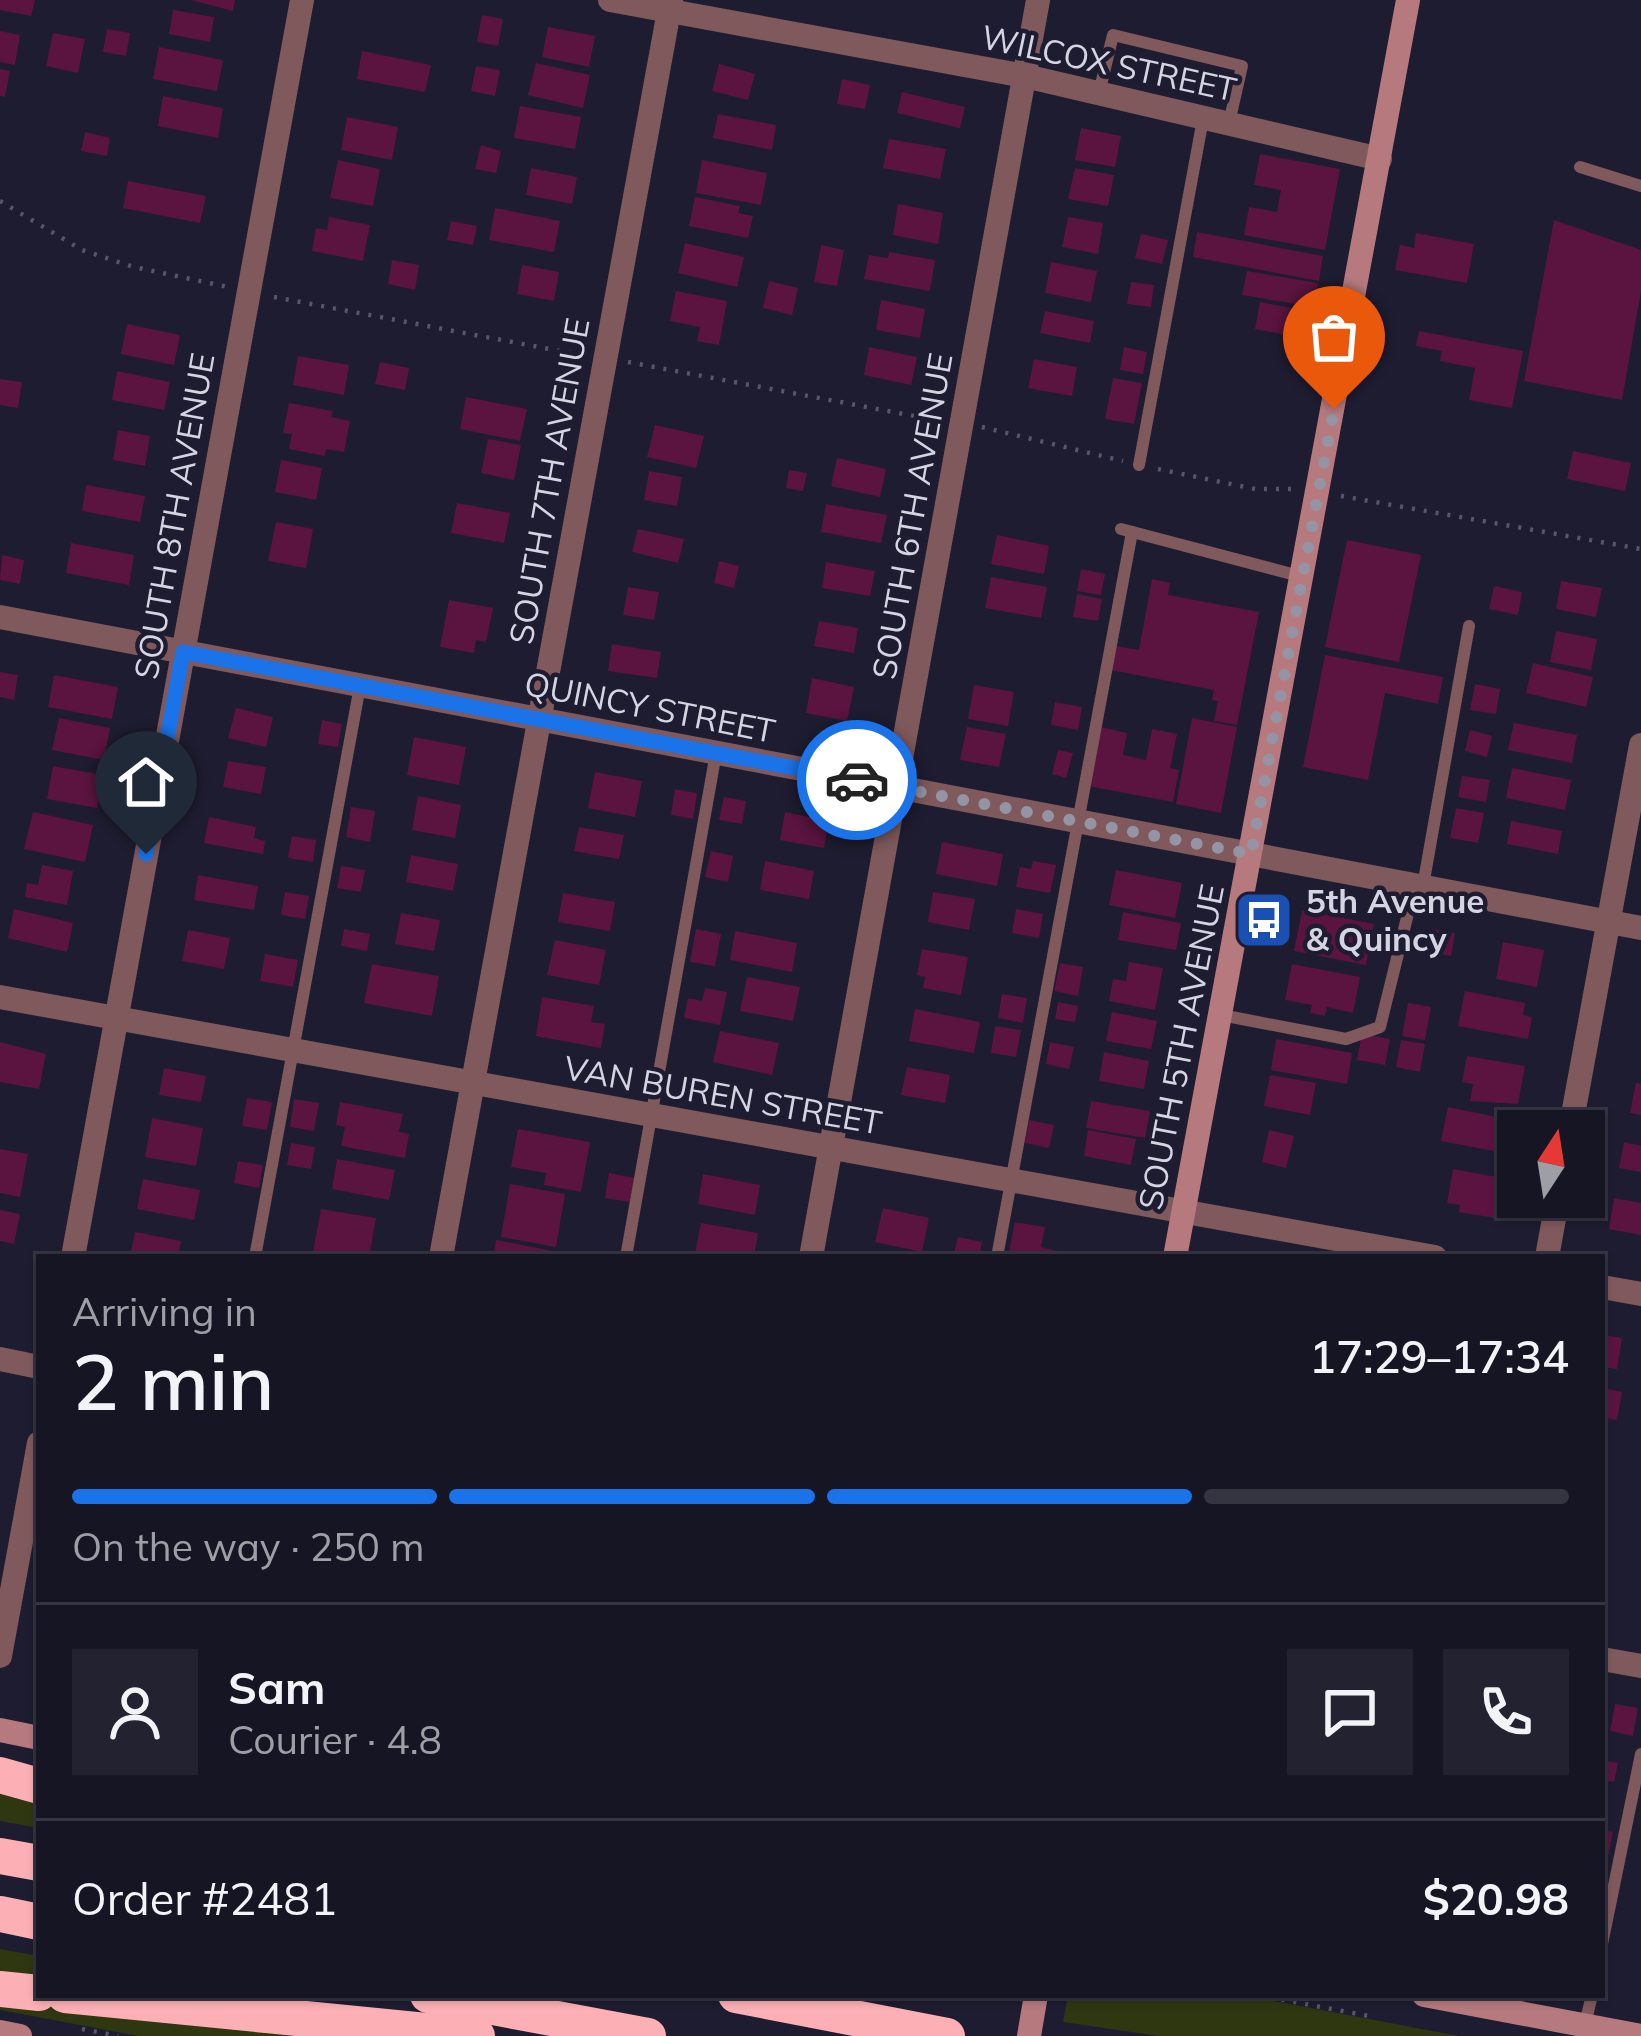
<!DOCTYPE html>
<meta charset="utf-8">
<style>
:root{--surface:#161524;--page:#232231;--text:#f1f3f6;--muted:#9e9fa6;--line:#353441;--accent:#1a73e8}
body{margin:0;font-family:Mulish,sans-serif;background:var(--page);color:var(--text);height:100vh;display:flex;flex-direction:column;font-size:45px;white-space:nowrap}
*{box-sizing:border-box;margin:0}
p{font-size:39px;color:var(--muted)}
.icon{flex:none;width:66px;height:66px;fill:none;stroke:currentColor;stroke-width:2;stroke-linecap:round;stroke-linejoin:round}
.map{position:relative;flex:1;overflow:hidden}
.details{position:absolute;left:36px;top:1254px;width:1569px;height:744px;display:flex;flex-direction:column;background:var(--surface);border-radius:0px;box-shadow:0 3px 9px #0004,0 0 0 3px var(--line)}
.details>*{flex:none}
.needle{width:78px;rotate:12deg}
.fabs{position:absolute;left:1497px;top:1110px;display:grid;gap:24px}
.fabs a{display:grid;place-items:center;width:108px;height:108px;border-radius:0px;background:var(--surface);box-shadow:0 3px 9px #0004,0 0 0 3px var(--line);font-size:60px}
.pin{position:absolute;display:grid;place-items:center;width:102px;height:102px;color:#fff;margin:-123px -51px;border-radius:50% 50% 50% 0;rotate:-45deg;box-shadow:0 0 12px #0007}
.pin .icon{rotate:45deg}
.courier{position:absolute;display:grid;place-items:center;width:120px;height:120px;margin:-60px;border:9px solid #1a73e8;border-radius:50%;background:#fff;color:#222;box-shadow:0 3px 15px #0007}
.overview em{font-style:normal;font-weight:600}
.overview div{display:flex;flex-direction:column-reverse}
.overview{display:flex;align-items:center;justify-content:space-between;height:204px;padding:0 36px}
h1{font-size:78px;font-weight:600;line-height:90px}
.bar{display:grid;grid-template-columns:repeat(4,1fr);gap:18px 12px;align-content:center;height:144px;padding:0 36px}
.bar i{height:15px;border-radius:9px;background:var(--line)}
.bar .on{background:var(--accent)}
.bar p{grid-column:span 4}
.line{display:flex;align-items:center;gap:30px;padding:0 36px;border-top:3px solid var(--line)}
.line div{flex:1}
.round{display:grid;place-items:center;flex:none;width:126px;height:126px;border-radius:0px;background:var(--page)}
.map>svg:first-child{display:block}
</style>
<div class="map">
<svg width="1641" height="2036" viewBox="0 0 1641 2036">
<rect width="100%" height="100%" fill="#1e1c30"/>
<g fill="#2e3710">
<path d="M0,1787L39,1798V1828L0,1821Z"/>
<path d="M0,1949L39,1956V1978L0,1971Z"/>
<path d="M1068,1995H1243L1459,2036H1158L1063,2022Z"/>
<path d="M0,1999L348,2036H138L0,2010Z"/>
</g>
<g fill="#5a143f">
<path d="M0,0H35L31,16L0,10Z"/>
<path d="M191,0H235L233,11Z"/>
<path d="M173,10L214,17L210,42L169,34Z"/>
<path d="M482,15L503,19L498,46L477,42Z"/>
<path d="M548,27L595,36L589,67L542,57Z"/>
<path d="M107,29L130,33L126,56L103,52Z"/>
<path d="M0,31L20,35L15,65L0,62Z"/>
<path d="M53,33L85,39L78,73L46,66Z"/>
<path d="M159,47L223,60L217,91L153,79Z"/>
<path d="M362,51L431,65L425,92L357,79Z"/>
<path d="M536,63L590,75L583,108L528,95Z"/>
<path d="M719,64L755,74L748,100L712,91Z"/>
<path d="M476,66L500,70L495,96L471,91Z"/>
<path d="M0,69L10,71L5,97L0,96Z"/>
<path d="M842,79L870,85L865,109L837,104Z"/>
<path d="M902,92L965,107L960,128L897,113Z"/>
<path d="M163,96L223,108L218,138L158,126Z"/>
<path d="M520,106L581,117L575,149L514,138Z"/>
<path d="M718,114L776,125L772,150L713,138Z"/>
<path d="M347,117L398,127L392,160L341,150Z"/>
<path d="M1081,128L1121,136L1115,167L1075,160Z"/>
<path d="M85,132L110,138L107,156L81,151Z"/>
<path d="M889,139L946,149L940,179L883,168Z"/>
<path d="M481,145L501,151L496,173L475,169Z"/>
<path d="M1260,154L1340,169L1325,250L1244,235L1249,207L1277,212L1281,190L1254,185Z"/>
<path d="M338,160L380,169L373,206L330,198Z"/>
<path d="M702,160L767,173L761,205L696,193Z"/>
<path d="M531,168L577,177L572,204L526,195Z"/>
<path d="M1075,168L1114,175L1108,206L1068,199Z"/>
<path d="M128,181L206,196L200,223L123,208Z"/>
<path d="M695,197L740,206L738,213L753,216L748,238L689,226Z"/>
<path d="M898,204L943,213L938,244L893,235Z"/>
<path d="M495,208L560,221L554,252L489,240Z"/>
<path d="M329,217L370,225L363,261L312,251L316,228L327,230Z"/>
<path d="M1068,217L1103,223L1098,254L1062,247Z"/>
<path d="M1554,220L1641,250V291L1622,400L1524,381Z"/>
<path d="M451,221L477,226L473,245L447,240Z"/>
<path d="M1197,232L1323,256L1319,281L1193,257Z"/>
<path d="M1416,233L1474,244L1467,283L1395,270L1400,245L1414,248Z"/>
<path d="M1141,234L1168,240L1162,264L1135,258Z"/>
<path d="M685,243L744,257L737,287L678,273Z"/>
<path d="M821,245L844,250L837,286L814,282Z"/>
<path d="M889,252L935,260L930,291L864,279L869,255L888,258Z"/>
<path d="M392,260L419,265L415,290L388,284Z"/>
<path d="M1051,262L1097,271L1091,302L1045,293Z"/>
<path d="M522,265L559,272L554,301L517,294Z"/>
<path d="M1247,271L1318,283L1314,307L1242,295Z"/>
<path d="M769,281L798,288L792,315L763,308Z"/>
<path d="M1131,282L1154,285L1151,307L1127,304Z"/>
<path d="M676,291L727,301L719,345L697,341L700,327L670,321Z"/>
<path d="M881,300L925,309L920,338L876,330Z"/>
<path d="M1260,302L1313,312L1308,339L1255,329Z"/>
<path d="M1045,311L1094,321L1090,343L1040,333Z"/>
<path d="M127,324L180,335L174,365L121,354Z"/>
<path d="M1419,331L1523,351L1512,408L1469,400L1475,368L1440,361L1442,351L1416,346Z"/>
<path d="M869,347L917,357L911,385L864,375Z"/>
<path d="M1124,347L1147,352L1143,374L1120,370Z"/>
<path d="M298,356L349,365L344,395L293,385Z"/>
<path d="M1034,359L1077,367L1072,396L1028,388Z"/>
<path d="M380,362L409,368L405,390L375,384Z"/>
<path d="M117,371L170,382L164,410L112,400Z"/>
<path d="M1113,378L1142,383L1134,424L1105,419Z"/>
<path d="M0,379L22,382L18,408L0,405Z"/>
<path d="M466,397L527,409L520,441L460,429Z"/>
<path d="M289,403L333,411L331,417L350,421L344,452L326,449L325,456L289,449L292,434L283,433Z"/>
<path d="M655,425L704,436L696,468L647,457Z"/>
<path d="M118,430L150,436L145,466L113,460Z"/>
<path d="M488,439L521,445L514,480L481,473Z"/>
<path d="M1573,451L1631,463L1625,491L1567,479Z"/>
<path d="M837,458L886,469L880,497L831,486Z"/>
<path d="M281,460L322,468L316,500L275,492Z"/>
<path d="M789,470L807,473L803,491L786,488Z"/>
<path d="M649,471L682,477L677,506L644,500Z"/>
<path d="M86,485L145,496L140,522L82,511Z"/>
<path d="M457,503L510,513L504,543L451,533Z"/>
<path d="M826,504L887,515L881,543L821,532Z"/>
<path d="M276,522L313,529L306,568L268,561Z"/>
<path d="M638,529L684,539L678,563L632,552Z"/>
<path d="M997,535L1049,546L1044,574L991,564Z"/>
<path d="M1347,540L1421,555L1399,662L1325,647Z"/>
<path d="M71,543L134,555L129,585L66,573Z"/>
<path d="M2,555L24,560L20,584L0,580Z"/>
<path d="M719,561L739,566L734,588L714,583Z"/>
<path d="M826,562L875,571L870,596L822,588Z"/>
<path d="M1081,569L1105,574L1101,595L1077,591Z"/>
<path d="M991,577L1047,587L1041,618L985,608Z"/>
<path d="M1152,579L1170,583L1168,595L1259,612L1237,725L1214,721L1218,701L1212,700L1214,690L1106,669L1111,645L1139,650Z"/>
<path d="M1561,581L1602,588L1596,617L1556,609Z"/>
<path d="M1494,586L1522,592L1518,615L1489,609Z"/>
<path d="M628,587L659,592L654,620L623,615Z"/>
<path d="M1077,594L1102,599L1098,621L1073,617Z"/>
<path d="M449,600L493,608L486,642L476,640L474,653L440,647Z"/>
<path d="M819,621L858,628L854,653L814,646Z"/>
<path d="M1556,631L1597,639L1591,670L1550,662Z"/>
<path d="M612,644L661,652L657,678L608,671Z"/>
<path d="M1325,655L1443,677L1438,704L1385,693L1368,780L1303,767Z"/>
<path d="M1533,663L1593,677L1586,707L1526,693Z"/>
<path d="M0,672L18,675L14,700L0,697Z"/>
<path d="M54,675L118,687L112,719L48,707Z"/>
<path d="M812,678L854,687L847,721L806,713Z"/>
<path d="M1475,684L1500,689L1496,714L1470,710Z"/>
<path d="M974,685L1014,692L1008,726L968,719Z"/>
<path d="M1055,702L1082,707L1078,730L1051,725Z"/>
<path d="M236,708L273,717L266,747L228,738Z"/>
<path d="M59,718L110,728L104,760L52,750Z"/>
<path d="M1192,718L1237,727L1221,813L1176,804Z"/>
<path d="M322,720L342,724L338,747L318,744Z"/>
<path d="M1514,723L1577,735L1572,763L1508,750Z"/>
<path d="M967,727L1006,734L999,767L960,760Z"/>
<path d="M1100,727L1127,733L1123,755L1146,760L1152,729L1177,734L1170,768L1179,770L1173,802L1088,786Z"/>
<path d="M1470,730L1492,736L1487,757L1465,751Z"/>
<path d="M414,737L466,747L459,785L407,775Z"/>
<path d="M1058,750L1073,753L1066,778L1052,774Z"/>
<path d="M228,761L266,767L261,794L223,787Z"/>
<path d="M53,766L103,775L97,808L47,799Z"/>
<path d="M1512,768L1571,780L1565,810L1506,798Z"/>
<path d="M595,772L642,781L635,817L588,808Z"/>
<path d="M1462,776L1490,780L1486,802L1458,797Z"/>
<path d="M675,789L697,793L693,819L671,815Z"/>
<path d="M418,796L461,805L455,838L412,830Z"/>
<path d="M724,797L746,801L742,824L719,820Z"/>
<path d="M351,807L375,811L370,842L346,837Z"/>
<path d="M1456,808L1484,813L1478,843L1450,838Z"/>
<path d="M33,812L93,825L85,862L24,849Z"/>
<path d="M785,812L829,821L824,848L780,840Z"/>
<path d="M209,817L256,827L254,838L265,841L263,854L204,843Z"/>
<path d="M1511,821L1562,831L1558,854L1507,844Z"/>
<path d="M579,827L624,835L619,859L574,851Z"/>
<path d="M292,836L316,840L313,862L288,858Z"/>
<path d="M942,842L1003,854L997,886L936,874Z"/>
<path d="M711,851L733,856L728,882L705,877Z"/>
<path d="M411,855L458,864L453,891L406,882Z"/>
<path d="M765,861L814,871L809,899L760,890Z"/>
<path d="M1033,861L1056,865L1050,893L1016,887L1020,867L1031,869Z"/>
<path d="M42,865L73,871L67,905L25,897L27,883L38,885Z"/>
<path d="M341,866L365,870L361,892L337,888Z"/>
<path d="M1116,870L1182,883L1175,918L1109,905Z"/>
<path d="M198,875L258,886L254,910L194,900Z"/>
<path d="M285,892L309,896L305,919L281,915Z"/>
<path d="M933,892L975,899L969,930L928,922Z"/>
<path d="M563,893L615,902L610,931L558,922Z"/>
<path d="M14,909L73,923L67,952L8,938Z"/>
<path d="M1016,909L1043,914L1039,938L1012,933Z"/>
<path d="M1302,910L1374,924L1366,965L1294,951Z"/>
<path d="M1123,912L1181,923L1176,950L1118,940Z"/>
<path d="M401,913L440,920L434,951L395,944Z"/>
<path d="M344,929L370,934L367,951L341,946Z"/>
<path d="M696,929L721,934L715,966L690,962Z"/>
<path d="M1432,929L1455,933L1451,956L1428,952Z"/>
<path d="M188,930L230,938L224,969L182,961Z"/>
<path d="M735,931L797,943L792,972L730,960Z"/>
<path d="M555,940L606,950L599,985L547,975Z"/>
<path d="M1503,942L1544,950L1537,987L1496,979Z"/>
<path d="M922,949L968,957L961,995L923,988L925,977L917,975Z"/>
<path d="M265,954L298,960L293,987L260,981Z"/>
<path d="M1129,962L1163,968L1155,1010L1109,1001L1113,979L1126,981Z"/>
<path d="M1060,963L1083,967L1078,996L1054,991Z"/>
<path d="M372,964L439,976L432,1016L364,1003Z"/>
<path d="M1292,964L1360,977L1353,1013L1327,1007L1325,1016L1310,1013L1312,1005L1285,1000Z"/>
<path d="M747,977L800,987L793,1021L740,1011Z"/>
<path d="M705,988L727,992L720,1025L684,1018L688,998L702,1001Z"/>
<path d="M1465,991L1525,1003L1523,1015L1532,1017L1528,1039L1458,1026Z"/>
<path d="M1002,994L1027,998L1023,1023L998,1018Z"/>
<path d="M542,997L594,1006L591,1022L605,1024L601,1048L536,1036Z"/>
<path d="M1058,1002L1078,1006L1075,1022L1055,1019Z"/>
<path d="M1408,1003L1431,1007L1425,1040L1402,1036Z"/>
<path d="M915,1009L980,1022L974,1053L909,1041Z"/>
<path d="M1112,1012L1157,1021L1151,1049L1106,1041Z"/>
<path d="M995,1026L1021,1030L1016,1057L991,1053Z"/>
<path d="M720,1031L779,1043L772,1075L713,1062Z"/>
<path d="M1362,1034L1390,1039L1385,1065L1357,1060Z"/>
<path d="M1276,1039L1352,1053L1347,1084L1271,1070Z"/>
<path d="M1401,1040L1425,1044L1420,1072L1396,1067Z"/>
<path d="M0,1042L46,1054L39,1089L0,1082Z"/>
<path d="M1050,1042L1074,1047L1069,1069L1046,1064Z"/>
<path d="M1104,1052L1149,1061L1144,1089L1099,1081Z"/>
<path d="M1467,1056L1525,1066L1518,1104L1470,1101L1473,1084L1462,1082Z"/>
<path d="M907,1067L950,1075L945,1103L901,1095Z"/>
<path d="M164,1068L206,1076L201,1102L159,1095Z"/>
<path d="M1270,1075L1316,1083L1310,1115L1264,1106Z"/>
<path d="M1636,1083L1641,1084V1115L1630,1113Z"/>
<path d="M247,1098L272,1102L267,1130L242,1126Z"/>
<path d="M294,1099L319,1103L314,1131L290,1127Z"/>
<path d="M1091,1101L1150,1111L1145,1138L1086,1128Z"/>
<path d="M340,1102L403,1114L399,1132L409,1134L405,1158L341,1146L345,1127L336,1125Z"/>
<path d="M1448,1107L1516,1121L1510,1154L1441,1141Z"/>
<path d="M152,1118L203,1128L196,1166L145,1157Z"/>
<path d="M1029,1120L1054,1125L1049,1148L1025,1143Z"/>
<path d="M518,1129L590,1142L581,1192L544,1185L546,1173L511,1167Z"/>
<path d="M1088,1130L1136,1139L1131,1165L1084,1156Z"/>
<path d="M1269,1130L1294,1136L1286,1168L1262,1162Z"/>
<path d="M1624,1142L1641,1146V1172L1619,1168Z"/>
<path d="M291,1143L315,1147L311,1169L287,1165Z"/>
<path d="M0,1149L28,1154L20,1197L0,1193Z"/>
<path d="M337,1159L395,1170L389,1200L332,1189Z"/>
<path d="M238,1161L263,1165L259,1188L234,1183Z"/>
<path d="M1453,1169L1502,1178L1495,1218L1459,1212L1460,1205L1447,1203Z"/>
<path d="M609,1173L634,1178L630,1202L605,1198Z"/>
<path d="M703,1174L760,1185L755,1215L698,1204Z"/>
<path d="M143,1179L200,1190L194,1220L137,1209Z"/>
<path d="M510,1184L565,1194L556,1247L501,1237Z"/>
<path d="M1614,1198L1641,1203V1235L1609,1229Z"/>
<path d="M883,1208L929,1218L922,1252L875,1242Z"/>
<path d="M321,1209L376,1218L369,1257H312Z"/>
<path d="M0,1210L20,1214L14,1244L0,1241Z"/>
<path d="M1015,1222L1045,1227L1041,1247L1083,1257H1008Z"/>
<path d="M701,1223L758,1233L754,1257L695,1253Z"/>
<path d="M135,1232L181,1241L178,1257H130Z"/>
<path d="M958,1237L982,1242L979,1257H953Z"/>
<path d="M496,1240L553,1251L552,1257H493Z"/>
<path d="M1602,1335L1622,1338L1617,1369L1602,1367Z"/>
<path d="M1602,1388L1622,1392L1617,1420L1602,1417Z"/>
<path d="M1615,1704L1638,1708L1633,1736L1610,1731Z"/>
<path d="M1602,1760L1618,1763L1614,1782L1602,1780Z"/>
<path d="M1602,1830L1613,1832L1604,1877H1602Z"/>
</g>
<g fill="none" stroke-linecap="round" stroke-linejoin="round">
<g stroke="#585668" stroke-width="4.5" stroke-dasharray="3 9" stroke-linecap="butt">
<path d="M0,201L82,250L134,267L228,287"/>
<path d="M274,297L581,355"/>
<path d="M628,362L941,421"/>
<path d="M982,427L1123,461"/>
<path d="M1158,469L1255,489H1294"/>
<path d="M1341,496L1641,549"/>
<path d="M1258,1995L1374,2017"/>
<path d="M82,2029L118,2036"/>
</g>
<g stroke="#7f595c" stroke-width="12">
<path d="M1099,93L1113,35L1242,66L1229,123"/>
<path d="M1580,167L1641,186"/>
<path d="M1139,465L1203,119"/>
<path d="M1121,529L1303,577"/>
<path d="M1423,886L1469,626"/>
<path d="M1221,1015L1346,1039L1380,1027L1415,885"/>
<path d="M255,1257L360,686"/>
<path d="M626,1257L716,753"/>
<path d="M997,1257L1132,532"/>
<path d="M1602,1944L1641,1754"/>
<path d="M1585,2024L1592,1995"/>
</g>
<g stroke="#7f595c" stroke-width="24">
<path d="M610,0L1025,76L1380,159"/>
<path d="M0,617L1641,928"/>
<path d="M0,997L1435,1257"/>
<path d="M1570,1131L1641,745"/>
<path d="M73,1257L302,0"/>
<path d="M441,1257L671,0"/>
<path d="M811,1257L1038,0"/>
<path d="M1547,1257L1558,1197"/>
<path d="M1602,1287L1641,1294"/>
<path d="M0,1359L39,1367"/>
<path d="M0,1656L39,1443"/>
<path d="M1602,1659L1641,1666"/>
</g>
<g stroke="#b67a7e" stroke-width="24">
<path d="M1175,1257L1408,0"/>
<path d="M0,1730L39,1738"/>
<path d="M1424,1995L1641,2036"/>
<path d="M0,2032L20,2036"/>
<path d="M1029,2036L1036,1995"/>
</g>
<g stroke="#fcb0b5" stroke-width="36">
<path d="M0,1775L39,1786"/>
<path d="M0,1856L39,1863"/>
<path d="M0,1914L39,1922"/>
<path d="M0,1989L39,1993"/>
<path d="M65,1995L477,2036"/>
<path d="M428,1995L648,2036"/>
<path d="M736,1995L947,2036"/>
</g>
</g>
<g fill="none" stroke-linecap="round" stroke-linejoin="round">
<path stroke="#9494a4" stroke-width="12" stroke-dasharray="0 21.6" d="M857,780L1251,854L1334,409"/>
<path stroke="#1a73e8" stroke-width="15" d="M146,854L183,652L857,780"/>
</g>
<defs>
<symbol id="bus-square" viewBox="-11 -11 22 22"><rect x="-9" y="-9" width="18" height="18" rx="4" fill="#1a4fb4" stroke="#1e1c30"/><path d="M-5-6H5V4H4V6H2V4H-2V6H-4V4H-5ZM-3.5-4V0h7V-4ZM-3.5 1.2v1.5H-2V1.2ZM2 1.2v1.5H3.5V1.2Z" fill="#fff"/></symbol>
</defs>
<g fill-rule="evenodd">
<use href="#bus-square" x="1231" y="887" width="66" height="66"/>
</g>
<g text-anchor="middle" stroke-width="9" stroke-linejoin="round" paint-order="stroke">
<g font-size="33" fill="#d4d4e2" stroke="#1e1c30">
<text transform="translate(1109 63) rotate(12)" y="12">WILCOX STREET</text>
<text transform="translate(549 481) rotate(-80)" y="12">SOUTH 7TH AVENUE</text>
<text transform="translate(174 516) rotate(-80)" y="12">SOUTH 8TH AVENUE</text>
<text transform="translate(912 516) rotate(-80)" y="12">SOUTH 6TH AVENUE</text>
<text transform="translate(650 707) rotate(11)" y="12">QUINCY STREET</text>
<text transform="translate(1181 1047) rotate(-79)" y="12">SOUTH 5TH AVENUE</text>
<text transform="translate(723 1095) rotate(10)" y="12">VAN BUREN STREET</text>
</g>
<g font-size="33" font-weight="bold" fill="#d4d4e2" stroke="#1e1c30" text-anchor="start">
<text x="1306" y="913">5th Avenue<tspan x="1306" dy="38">&amp; Quincy</tspan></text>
</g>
</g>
</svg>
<div class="fabs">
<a><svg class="needle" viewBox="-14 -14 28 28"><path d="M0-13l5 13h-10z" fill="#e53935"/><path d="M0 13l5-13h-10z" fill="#9e9fa6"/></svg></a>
</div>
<div class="pin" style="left:1334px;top:409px;background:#ea580c"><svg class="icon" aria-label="bag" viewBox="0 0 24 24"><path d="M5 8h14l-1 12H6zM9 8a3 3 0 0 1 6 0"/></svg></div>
<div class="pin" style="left:146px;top:854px;background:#1f2937"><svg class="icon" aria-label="home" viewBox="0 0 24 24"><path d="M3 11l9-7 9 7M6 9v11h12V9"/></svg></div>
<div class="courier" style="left:857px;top:780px"><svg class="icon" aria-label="car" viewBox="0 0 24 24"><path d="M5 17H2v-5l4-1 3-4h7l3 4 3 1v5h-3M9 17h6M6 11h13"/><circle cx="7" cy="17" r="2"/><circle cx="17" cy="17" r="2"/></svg></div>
<section class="details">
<div class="overview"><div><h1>2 min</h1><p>Arriving in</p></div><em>17:29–17:34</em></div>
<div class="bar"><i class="on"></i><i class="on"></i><i class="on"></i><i></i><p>On the way · 250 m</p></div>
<div class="line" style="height:216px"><a class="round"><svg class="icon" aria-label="person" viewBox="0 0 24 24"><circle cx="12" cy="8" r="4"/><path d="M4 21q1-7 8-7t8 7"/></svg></a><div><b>Sam</b><p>Courier · 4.8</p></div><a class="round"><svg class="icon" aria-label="chat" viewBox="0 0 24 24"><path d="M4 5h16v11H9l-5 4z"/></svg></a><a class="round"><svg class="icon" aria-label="phone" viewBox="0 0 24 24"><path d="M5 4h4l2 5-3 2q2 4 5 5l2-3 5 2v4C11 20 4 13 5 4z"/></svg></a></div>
<div class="line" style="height:156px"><div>Order #2481</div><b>$20.98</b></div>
</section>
</div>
